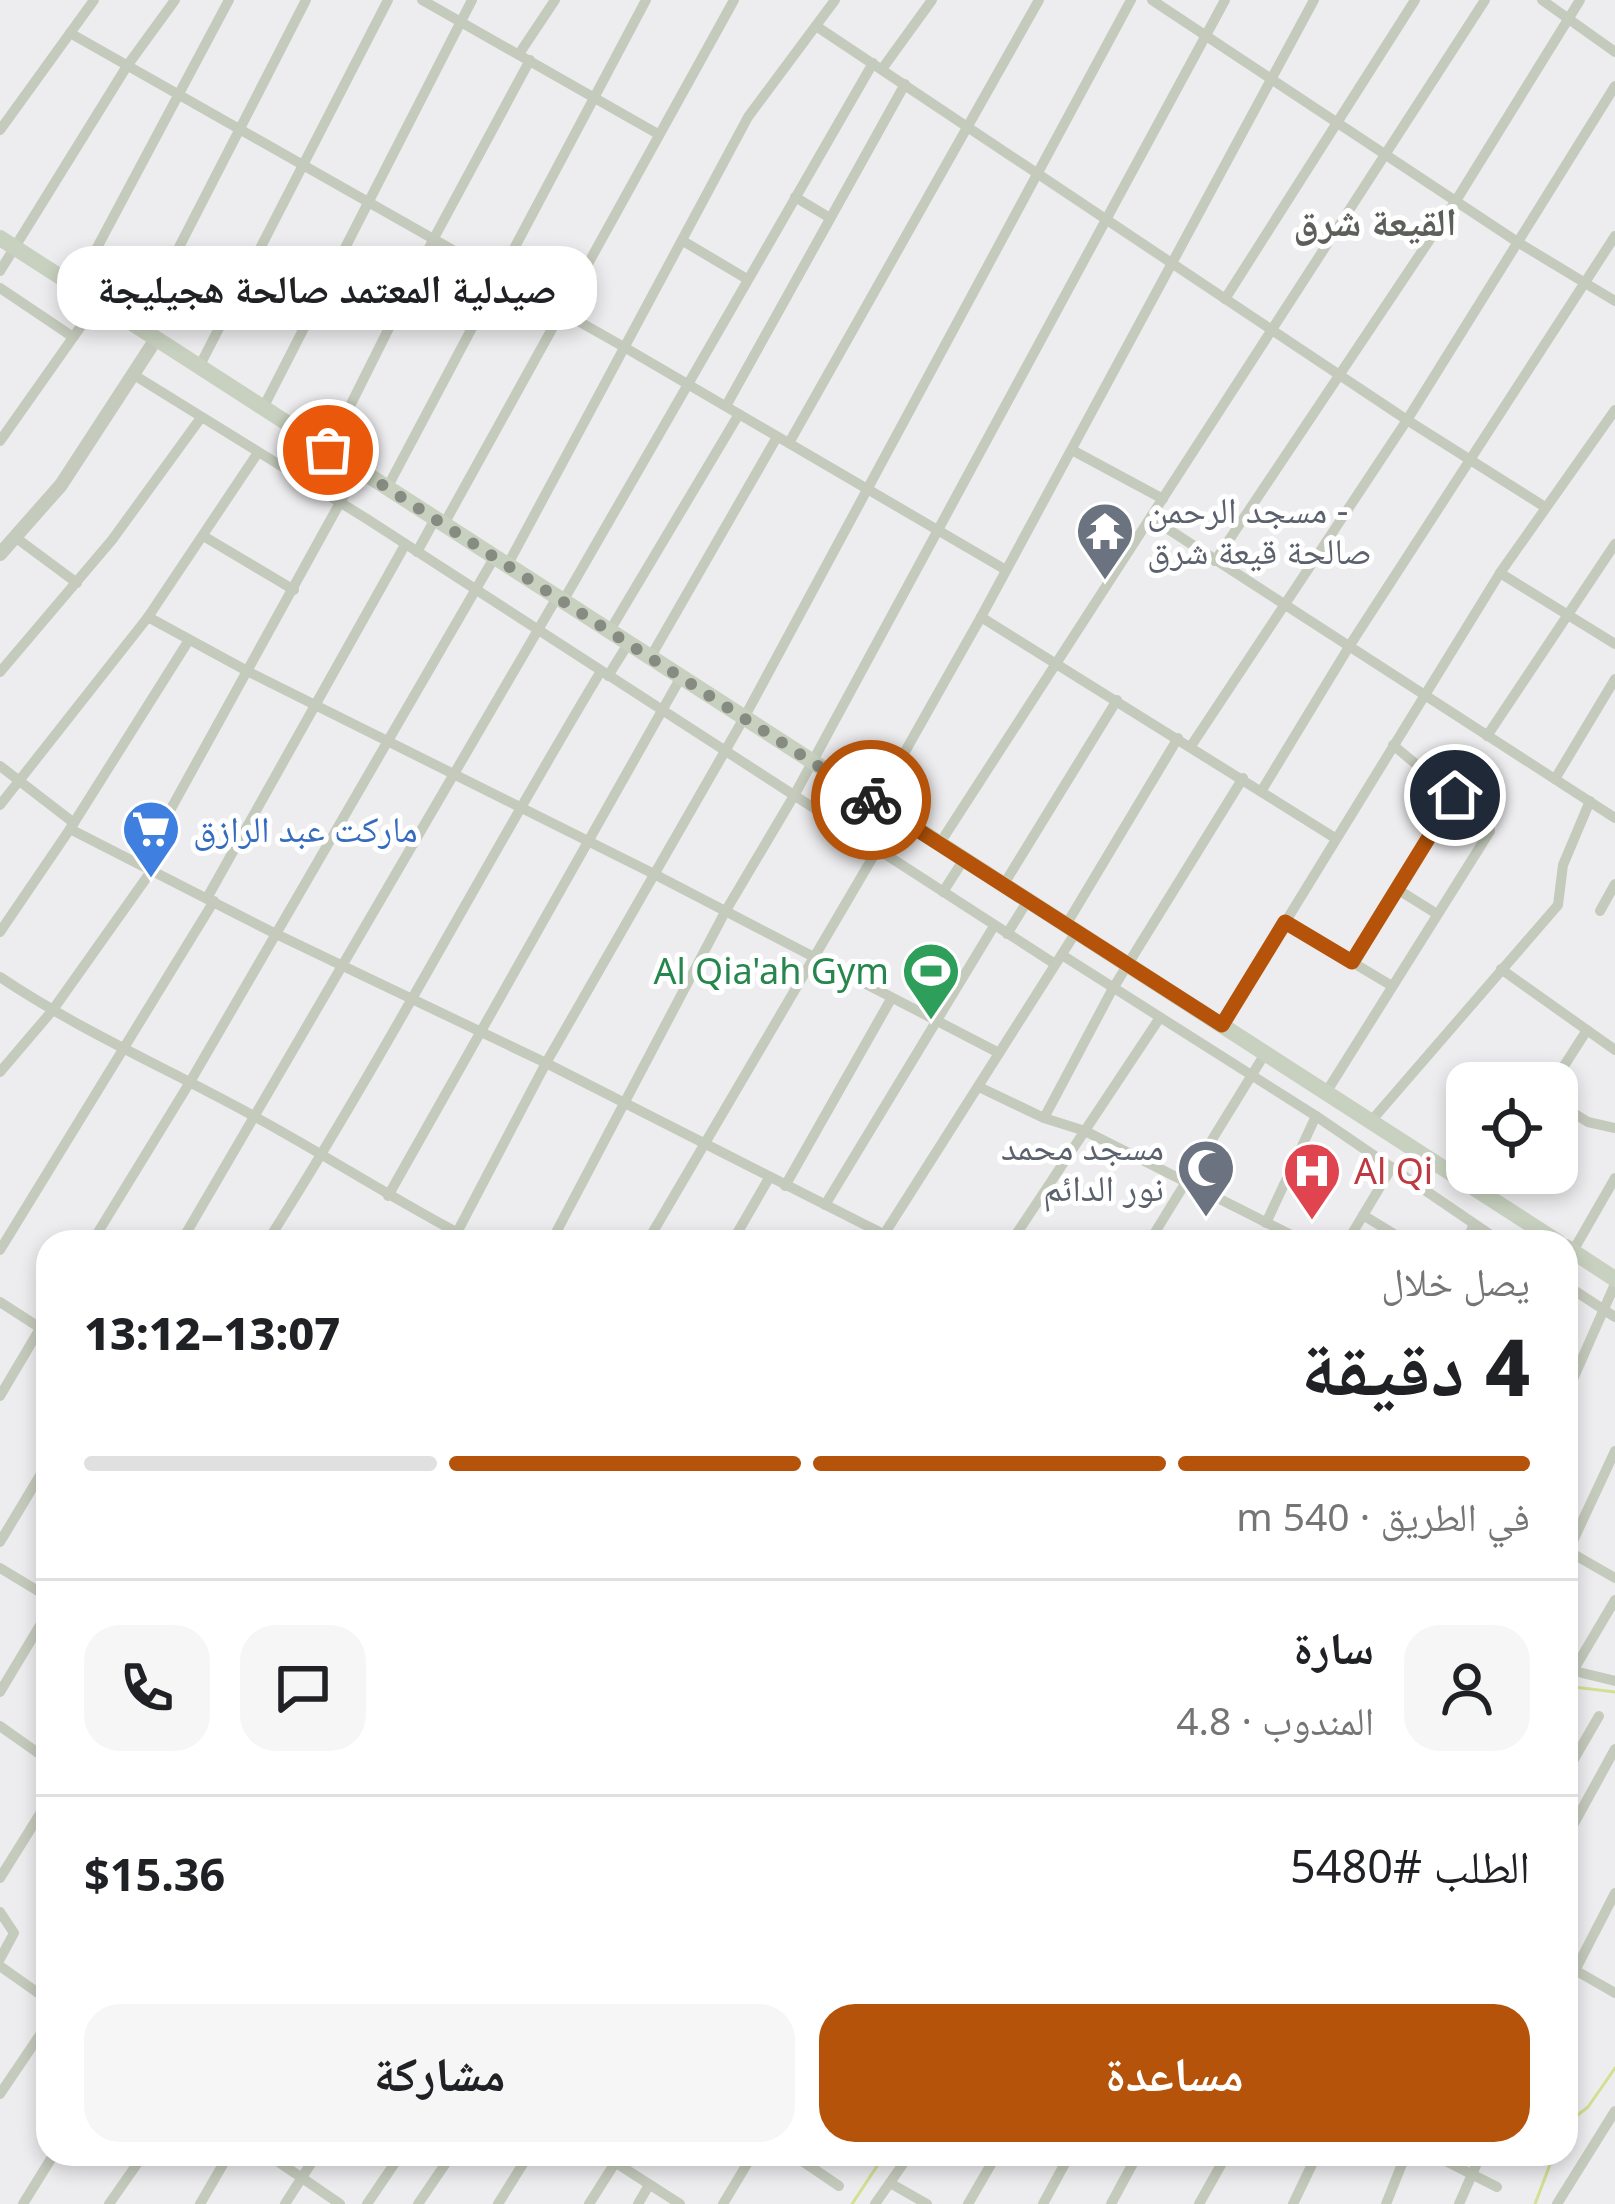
<!DOCTYPE html>
<html lang="ar">
<meta charset="utf-8">
<style>
:root{--surface:#fff;--page:#f6f6f6;--text:#202124;--muted:#757577;--line:#e0e0e0;--accent:#b45309}
body{margin:0;font-family:"Noto Sans","Noto Naskh Arabic",sans-serif;background:var(--page);color:var(--text);direction:rtl;height:100vh;display:flex;flex-direction:column;font-size:45px;white-space:nowrap}
*{box-sizing:border-box;margin:0}
p{font-size:39px;color:var(--muted)}
.icon{flex:none;width:66px;height:66px;fill:none;stroke:currentColor;stroke-width:2;stroke-linecap:round;stroke-linejoin:round}
.map{position:relative;flex:1;overflow:hidden;direction:ltr}
.panel{position:absolute;left:36px;top:1230px;width:1542px;height:936px;display:flex;flex-direction:column;background:var(--surface);border-radius:36px;box-shadow:0 6px 18px #0003;direction:rtl}
.panel>*{flex:none}
.controls{position:absolute;left:1446px;top:1062px;display:grid;gap:24px}
.controls a{display:grid;place-items:center;width:132px;height:132px;border-radius:24px;background:var(--surface);box-shadow:0 6px 18px #0003;font-size:60px}
.pin{position:absolute;display:grid;place-items:center;width:102px;height:102px;color:#fff;margin:-51px;border:6px solid #fff;border-radius:50%;box-shadow:0 3px 12px #0007}
.courier{position:absolute;display:grid;place-items:center;width:120px;height:120px;margin:-60px;border:9px solid #b45309;border-radius:50%;background:#fff;color:#222;box-shadow:0 3px 15px #0007}
.bubble{position:absolute;height:84px;border-radius:36px;background:var(--surface);box-shadow:0 6px 18px #0003;font-size:39px;font-weight:800;line-height:84px;text-align:center;direction:rtl}
.headline em{font-style:normal;font-weight:800}
.headline div{display:flex;flex-direction:column-reverse}
.headline{display:flex;align-items:center;justify-content:space-between;height:204px;padding:0 48px}
h1{font-size:78px;font-weight:800;line-height:90px}
.bar{display:grid;grid-template-columns:repeat(4,1fr);gap:18px 12px;align-content:center;height:144px;padding:0 48px}
.bar i{height:15px;border-radius:9px;background:var(--line)}
.bar .active{background:var(--accent)}
.bar p{grid-column:span 4}
.line{display:flex;align-items:center;gap:30px;padding:0 48px;border-top:3px solid var(--line)}
.line div{flex:1}
.round{display:grid;place-items:center;flex:none;width:126px;height:126px;border-radius:36px;background:var(--page)}
.primary-button{display:flex;gap:24px;margin-top:auto;padding:24px 48px}
.primary-button a{flex:1;height:138px;border-radius:36px;background:var(--accent);color:#fff;font-size:48px;font-weight:800;line-height:138px;text-align:center}
.primary-button a+a{background:var(--page);color:var(--text)}
.map>svg:first-child{display:block}
</style>
<div class="map">
<svg width="1615" height="2204" viewBox="0 0 1615 2204">
<rect width="100%" height="100%" fill="#ededef"/>
<g fill="none" stroke-linecap="round" stroke-linejoin="round">
<g stroke="#d1e092" stroke-width="3">
<path d="M1566,1686L1615,1692"/>
<path d="M1566,2124L1588,2107L1615,2068"/>
<path d="M852,2204L885,2154"/>
<path d="M1535,2204L1554,2154"/>
</g>
<g stroke="#c4cabc" stroke-width="10">
<path d="M422,0L658,134"/>
<path d="M1152,0L1519,243L1615,301"/>
<path d="M1542,0L1615,52"/>
<path d="M816,26L1407,420L1545,507"/>
<path d="M70,33L624,347L1006,570"/>
<path d="M519,54L555,0"/>
<path d="M882,69L932,0"/>
<path d="M0,130L94,0"/>
<path d="M795,197L830,218"/>
<path d="M683,241L747,279"/>
<path d="M0,271L127,66L175,0"/>
<path d="M76,287L229,0"/>
<path d="M0,288L73,337"/>
<path d="M1225,299L1415,0"/>
<path d="M138,327L306,0"/>
<path d="M199,367L388,0"/>
<path d="M134,375L367,519L1055,964"/>
<path d="M726,406L905,84"/>
<path d="M263,408L472,0"/>
<path d="M0,441L98,302"/>
<path d="M789,443L1039,0"/>
<path d="M328,450L433,240L530,60"/>
<path d="M1072,450L1163,499"/>
<path d="M387,488L646,0"/>
<path d="M1151,518L1615,818"/>
<path d="M444,524L734,0"/>
<path d="M15,537L77,583"/>
<path d="M205,537L294,590"/>
<path d="M417,552L435,519"/>
<path d="M1215,561L1457,199L1580,0"/>
<path d="M507,566L748,117L835,0"/>
<path d="M1500,573L1615,644"/>
<path d="M562,603L873,63"/>
<path d="M148,617L249,672L654,874L999,1053"/>
<path d="M981,617L1335,838"/>
<path d="M609,632L739,414"/>
<path d="M650,658L777,437"/>
<path d="M0,672L112,540L200,419"/>
<path d="M608,676L628,644"/>
<path d="M1487,736L1615,544"/>
<path d="M1191,746L1407,420L1615,86"/>
<path d="M0,766L74,823"/>
<path d="M1555,779L1615,679"/>
<path d="M1262,790L1350,645L1615,236"/>
<path d="M876,803L981,617L1314,0"/>
<path d="M0,805L148,617L257,454"/>
<path d="M70,829L274,933L546,1063L899,1242"/>
<path d="M940,843L1485,0"/>
<path d="M141,863L358,470"/>
<path d="M1004,884L1117,700"/>
<path d="M1397,889L1437,914"/>
<path d="M943,892L964,859"/>
<path d="M207,898L405,545"/>
<path d="M1600,911L1615,884"/>
<path d="M1285,922L1392,986"/>
<path d="M1066,925L1178,738"/>
<path d="M0,932L70,829L189,640"/>
<path d="M1007,934L1028,900"/>
<path d="M1062,955L1316,1116L1501,1242"/>
<path d="M1352,962L1455,795"/>
<path d="M1501,969L1615,1050"/>
<path d="M0,977C82,1032 173,1071 259,1119C332,1159 401,1204 475,1242"/>
<path d="M1222,1025L1500,573L1615,410"/>
<path d="M0,1072L52,1011L152,870"/>
<path d="M1553,1083L1587,1030"/>
<path d="M979,1087L1044,1118L1085,1131L1305,1242"/>
<path d="M1327,1091L1490,831L1489,825L1393,745"/>
<path d="M1557,1103L1588,1122L1615,1128"/>
<path d="M1044,1118L1112,990L1243,778"/>
<path d="M1372,1120L1558,905L1563,865L1590,801"/>
<path d="M785,1186L891,999"/>
<path d="M1483,1191L1495,1173"/>
<path d="M388,1196L681,677"/>
<path d="M825,1205L994,926"/>
<path d="M1363,1215L1407,1242"/>
<path d="M1266,1223L1316,1116"/>
<path d="M883,1236L1076,932"/>
<path d="M92,1242L190,1082L494,558"/>
<path d="M181,1242L556,599"/>
<path d="M267,1242C385,1056 487,860 601,671"/>
<path d="M452,1242L546,1063L744,718L1131,0"/>
<path d="M551,1242L725,912L795,794L1225,0"/>
<path d="M647,1242L897,816"/>
<path d="M732,1242L769,1178"/>
<path d="M1011,1242L1159,1019"/>
<path d="M1149,1242L1266,1052"/>
<path d="M1347,1242L1392,1167"/>
<path d="M1466,1242L1474,1224"/>
<path d="M0,1250L214,901"/>
<path d="M1573,1251L1615,1178"/>
<path d="M1566,1285L1615,1317"/>
<path d="M0,1302L48,1333"/>
<path d="M1566,1395L1615,1284"/>
<path d="M0,1396L48,1315"/>
<path d="M0,1542L48,1462"/>
<path d="M1568,1551L1615,1578"/>
<path d="M1566,1556L1615,1451"/>
<path d="M0,1568L48,1597"/>
<path d="M1566,1669L1615,1681"/>
<path d="M1573,1671L1615,1600"/>
<path d="M0,1692L48,1612"/>
<path d="M0,1726L48,1760"/>
<path d="M1566,1773L1599,1716"/>
<path d="M1566,1838L1615,1749"/>
<path d="M0,1878L48,1801"/>
<path d="M0,1912L14,1933L0,1959"/>
<path d="M1566,1965L1615,1993"/>
<path d="M0,1966L48,2000"/>
<path d="M1566,1988L1615,1893"/>
<path d="M0,2094L48,2023"/>
<path d="M1566,2097L1572,2100"/>
<path d="M267,2154L340,2204"/>
<path d="M602,2154L680,2204"/>
<path d="M792,2154L839,2186"/>
<path d="M1432,2154L1497,2187"/>
<path d="M890,2183L927,2204"/>
<path d="M23,2204L54,2154"/>
<path d="M109,2204L144,2154"/>
<path d="M200,2204L229,2154"/>
<path d="M285,2204L317,2154"/>
<path d="M367,2204L401,2154"/>
<path d="M418,2204L452,2154"/>
<path d="M498,2204L529,2154"/>
<path d="M589,2204L615,2163"/>
<path d="M638,2204L649,2185"/>
<path d="M723,2204L753,2154"/>
<path d="M875,2204L910,2154"/>
<path d="M968,2204L997,2154"/>
<path d="M1043,2204L1070,2154"/>
<path d="M1111,2204L1138,2154"/>
<path d="M1199,2204L1227,2154"/>
<path d="M1293,2204L1317,2154"/>
<path d="M1386,2204L1406,2154"/>
<path d="M1459,2204L1481,2154"/>
<path d="M1557,2204L1615,2111"/>
</g>
<path stroke="#c4cabc" stroke-width="14" d="M0,554L61,485L156,339"/>
<g stroke="#c8d1bf" stroke-width="16">
<path d="M0,238L1558,1242"/>
<path d="M1566,1247L1615,1279"/>
</g>
</g>
<g fill="none" stroke-linecap="round" stroke-linejoin="round">
<path stroke="#878c82" stroke-width="12" stroke-dasharray="0 21.6" d="M328,450L871,800"/>
<path stroke="#b45309" stroke-width="15" d="M871,800L1222,1025L1285,922L1352,962L1455,795"/>
</g>
<defs>
<symbol id="temple-pin" viewBox="-11 -11 22 30"><path d="M0 17L-7.5 6A9.5 9.5 0 1 1 7.5 6Z" fill="#6b7280" stroke="#fff"/><path d="M0-6L5-2H3V0L6.5 2.5H4V6H1.5V3h-3V6H-4V2.5H-6.5L-3 0V-2H-5Z" fill="#fff"/></symbol>
<symbol id="supermarket-pin" viewBox="-11 -11 22 30"><path d="M0 17L-7.5 6A9.5 9.5 0 1 1 7.5 6Z" fill="#3f7fe0" stroke="#fff"/><path d="M-6-5.5h2.5l.6 2H6L4.5 2H-2.5L-4.4-4H-6ZM-1.5 3.2a1.3 1.3 0 1 0 .1 0ZM3 3.2a1.3 1.3 0 1 0 .1 0Z" fill="#fff"/></symbol>
<symbol id="stadium-pin" viewBox="-11 -11 22 30"><path d="M0 17L-7.5 6A9.5 9.5 0 1 1 7.5 6Z" fill="#2e9e5b" stroke="#fff"/><path d="M0-5a6.5 5 0 1 0 0 10a6.5 5 0 1 0 0-10ZM-3.5-1.8h7v3.6h-7Z" fill="#fff"/></symbol>
<symbol id="mosque-pin" viewBox="-11 -11 22 30"><path d="M0 17L-7.5 6A9.5 9.5 0 1 1 7.5 6Z" fill="#6b7280" stroke="#fff"/><path d="M3.5-4.9A6 6 0 1 0 3.5 4.9A5 5 0 1 1 3.5-4.9Z" fill="#fff"/></symbol>
<symbol id="hospital-pin" viewBox="-11 -11 22 30"><path d="M0 17L-7.5 6A9.5 9.5 0 1 1 7.5 6Z" fill="#e0444e" stroke="#fff"/><path d="M-5-5h3v3.5h4V-5h3V5h-3V1.5h-4V5h-3Z" fill="#fff"/></symbol>
</defs>
<g fill-rule="evenodd">
<use href="#temple-pin" x="1072" y="498" width="66" height="90"/>
<use href="#supermarket-pin" x="118" y="796" width="66" height="90"/>
<use href="#stadium-pin" x="898" y="938" width="66" height="90"/>
<use href="#mosque-pin" x="1173" y="1135" width="66" height="90"/>
<use href="#hospital-pin" x="1279" y="1138" width="66" height="90"/>
</g>
<g text-anchor="middle" stroke-width="10" stroke-linejoin="round" paint-order="stroke">
<g font-size="36" fill="#5b616d" stroke="#fff" text-anchor="start">
<text x="1147" y="523">مسجد الرحمن -<tspan x="1147" dy="41">صالحة قيعة شرق</tspan></text>
<text x="1164" y="1160" text-anchor="end">مسجد محمد<tspan x="1164" dy="41">نور الدائم</tspan></text>
</g>
<g font-size="36" fill="#366cbe" stroke="#fff" text-anchor="start">
<text x="193" y="842">ماركت عبد الرازق</text>
</g>
<g font-size="36" fill="#27864d" stroke="#fff" text-anchor="end">
<text x="889" y="984">Al Qia'ah Gym</text>
</g>
<g font-size="36" fill="#be3a42" stroke="#fff" text-anchor="start">
<text x="1354" y="1184">Al Qi</text>
</g>
<g font-size="39" font-weight="bold" fill="#5d605a" stroke="#fff">
<text x="1375" y="236">القيعة شرق</text>
</g>
</g>
</svg>
<div class="controls">
<a><svg class="icon" aria-label="locate" viewBox="0 0 24 24"><circle cx="12" cy="12" r="6"/><path d="M12 2v4M12 18v4M2 12h4M18 12h4"/></svg></a>
</div>
<div class="pin" style="left:328px;top:450px;background:#ea580c"><svg class="icon" aria-label="bag" viewBox="0 0 24 24"><path d="M5 8h14l-1 12H6zM9 8a3 3 0 0 1 6 0"/></svg></div>
<div class="pin" style="left:1455px;top:795px;background:#1f2937"><svg class="icon" aria-label="home" viewBox="0 0 24 24"><path d="M3 11l9-7 9 7M6 9v11h12V9"/></svg></div>
<div class="courier" style="left:871px;top:800px"><svg class="icon" aria-label="bike" viewBox="0 0 24 24"><circle cx="6" cy="16" r="4"/><circle cx="18" cy="16" r="4"/><path d="M6 16l4-8h5l3 8M10 8l3 8H6M13 5h3"/></svg></div>
<div class="bubble" style="left:57px;top:246px;width:540px">صيدلية المعتمد صالحة هجيليجة</div>
<section class="panel">
<div class="headline"><div><h1>4 دقيقة</h1><p>يصل خلال</p></div><em>13:07–13:12</em></div>
<div class="bar"><i class="active"></i><i class="active"></i><i class="active"></i><i></i><p>في الطريق · 540 m</p></div>
<div class="line" style="height:216px"><a class="round"><svg class="icon" aria-label="person" viewBox="0 0 24 24"><circle cx="12" cy="8" r="4"/><path d="M4 21q1-7 8-7t8 7"/></svg></a><div><b>سارة</b><p>المندوب · 4.8</p></div><a class="round"><svg class="icon" aria-label="chat" viewBox="0 0 24 24"><path d="M4 5h16v11H9l-5 4z"/></svg></a><a class="round"><svg class="icon" aria-label="phone" viewBox="0 0 24 24"><path d="M5 4h4l2 5-3 2q2 4 5 5l2-3 5 2v4C11 20 4 13 5 4z"/></svg></a></div>
<div class="line" style="height:156px"><div>الطلب #5480</div><b>$15.36</b></div>
<div class="primary-button"><a>مساعدة</a><a>مشاركة</a></div>
</section>
</div>
